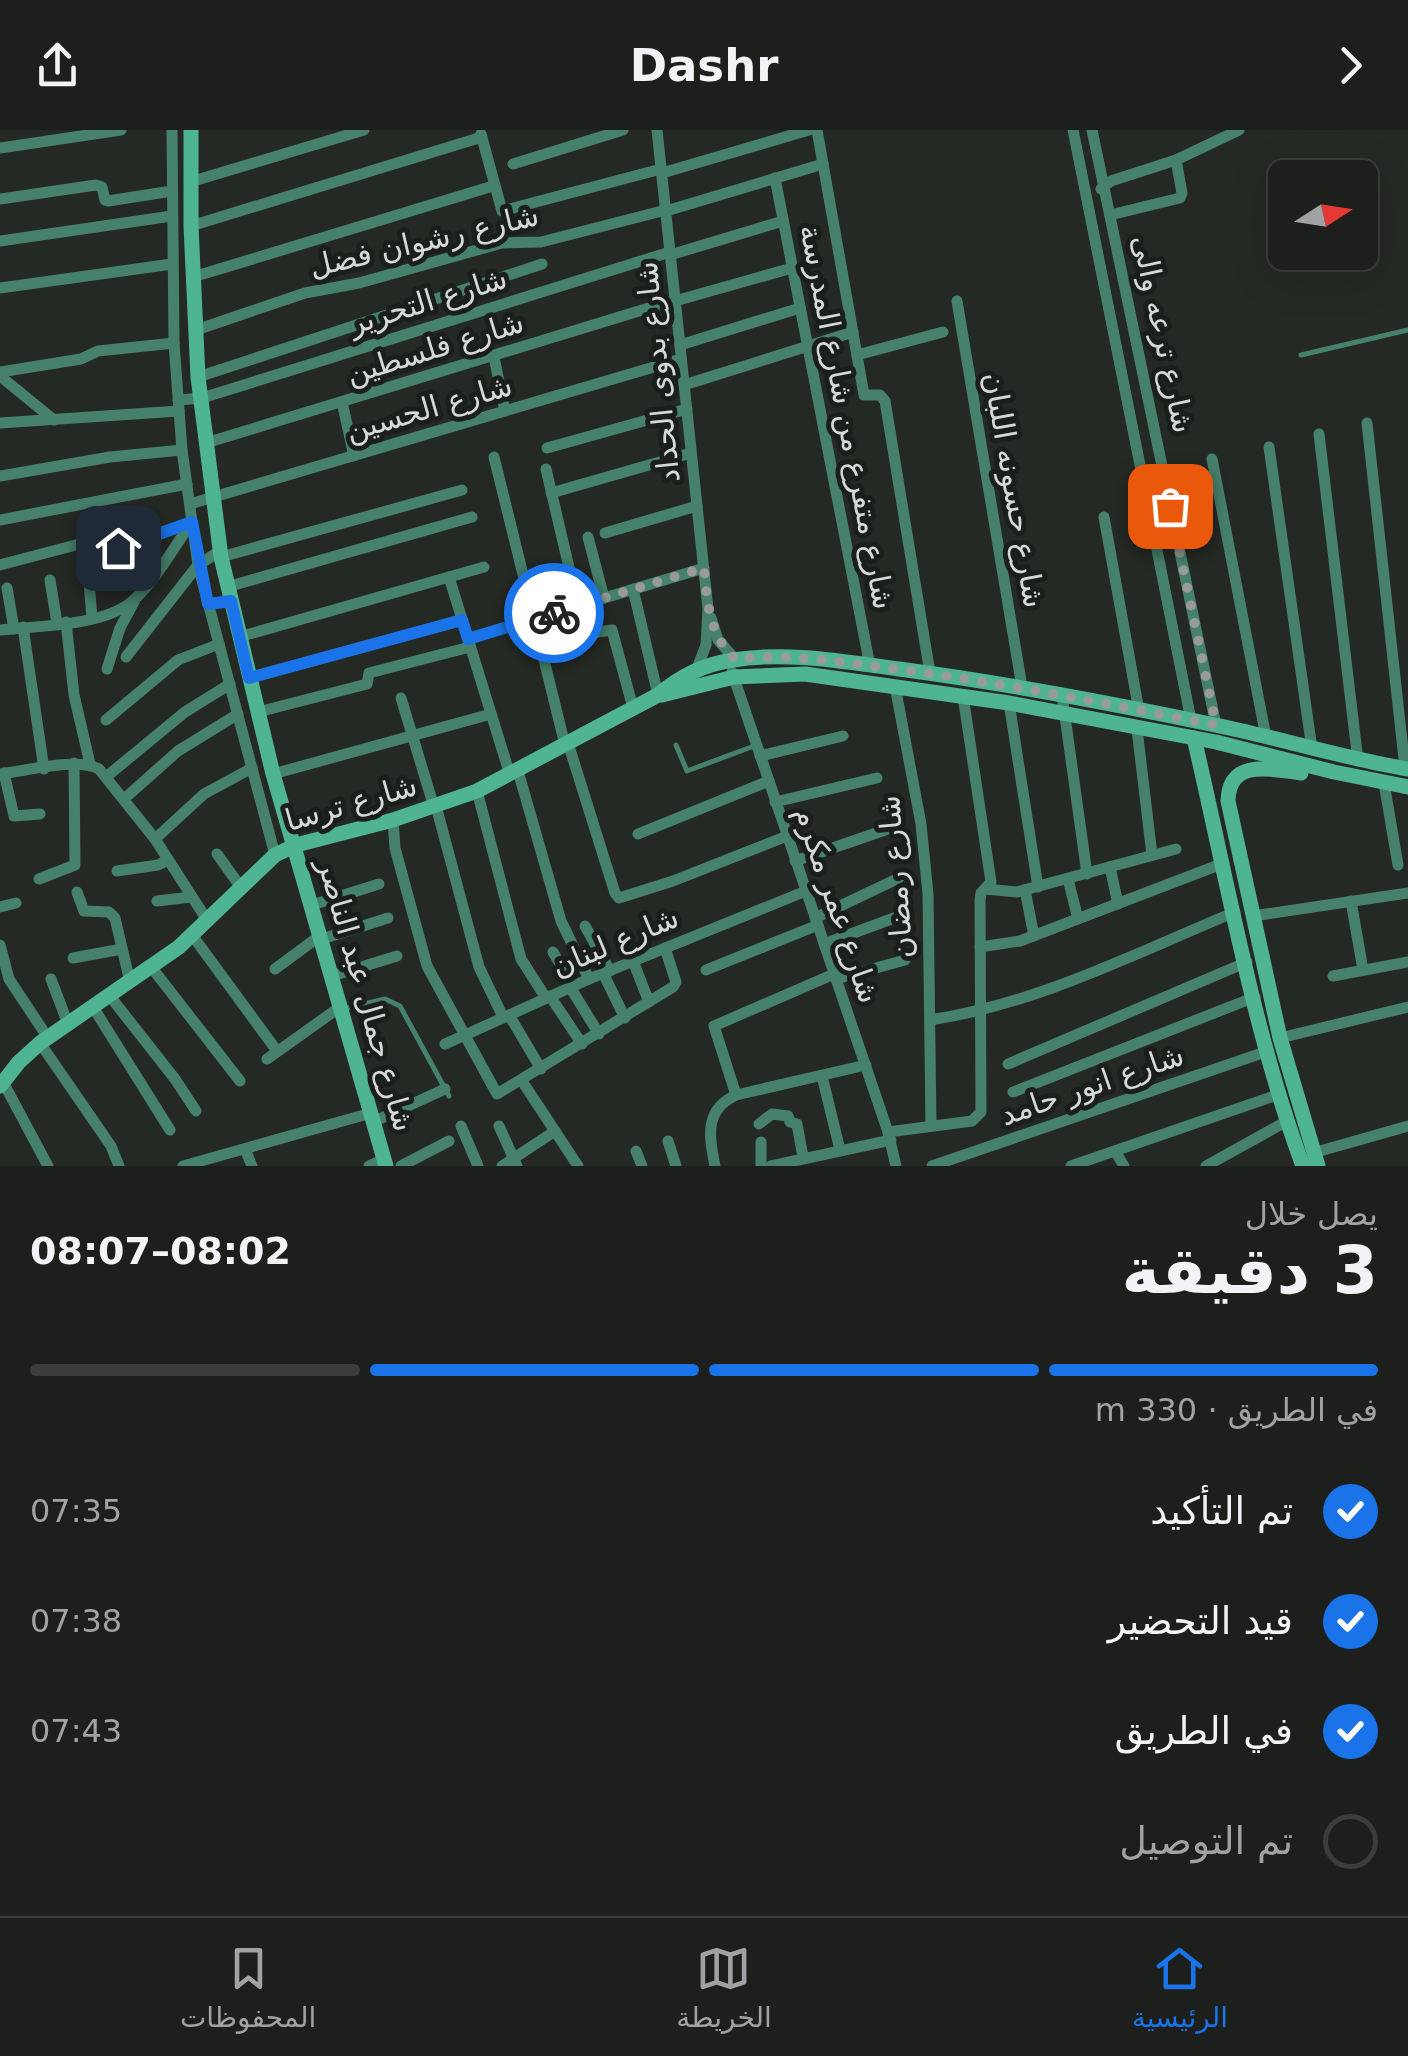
<!DOCTYPE html>
<html lang="ar">
<meta charset="utf-8">
<style>
:root{--surface:#1c1f1b;--page:#292c28;--text:#f1f3f6;--muted:#a0a2a3;--line:#3a3d3a;--accent:#1a73e8}
body{margin:0;font-family:"DejaVu Sans",Vazirmatn,sans-serif;background:var(--page);color:var(--text);direction:rtl;height:100vh;display:flex;flex-direction:column;font-size:38px;white-space:nowrap}
*{box-sizing:border-box;margin:0}
p{font-size:32px;color:var(--muted)}
.icon{flex:none;width:55px;height:55px;fill:none;stroke:currentColor;stroke-width:2;stroke-linecap:round;stroke-linejoin:round}
.map{position:relative;height:1036px;overflow:hidden;direction:ltr}
.panel{display:flex;flex-direction:column;background:var(--surface);flex:1}
.panel>*{flex:none}
.needle{width:65px;rotate:78deg}
.buttons{position:absolute;left:1268px;top:30px;display:grid;gap:20px}
.buttons a{display:grid;place-items:center;width:110px;height:110px;border-radius:15px;background:var(--surface);box-shadow:0 10px 40px #0002,0 0 0 2px var(--line);font-size:50px}
.pin{position:absolute;display:grid;place-items:center;width:85px;height:85px;color:#fff;margin:-42px;border-radius:20px;box-shadow:0 5px 15px #0006}
.courier{position:absolute;display:grid;place-items:center;width:100px;height:100px;margin:-50px;border:8px solid #1a73e8;border-radius:50%;background:#fff;color:#222;box-shadow:0 2px 12px #0007}
.head em{font-style:normal;font-weight:700}
.head div{display:flex;flex-direction:column-reverse}
.head{display:flex;align-items:center;justify-content:space-between;height:170px;padding:0 30px}
h1{font-size:65px;font-weight:700;line-height:75px}
.bar{display:grid;grid-template-columns:repeat(4,1fr);gap:15px 10px;align-content:center;height:120px;padding:0 30px}
.bar i{height:12px;border-radius:8px;background:var(--line)}
.bar .current{background:var(--accent)}
.bar p{grid-column:span 4}
ol{padding:0 30px;list-style:none}
li{display:flex;align-items:center;gap:30px;height:110px}
li p{margin-inline-start:auto}
li .icon{padding:10px;border-radius:50%;background:var(--accent);color:#fff;stroke-width:4}
li:last-child{color:var(--muted)}
li i{width:55px;height:55px;border:5px solid var(--line);border-radius:50%}
header{display:flex;justify-content:space-between;align-items:center;height:130px;padding:0 30px;background:var(--surface);font-size:45px;font-weight:700}
.tabs{display:flex;justify-content:space-around;align-items:center;height:140px;border-top:2px solid var(--line);background:var(--surface);font-size:28px;color:var(--muted)}
.tabs a{display:grid;justify-items:center;gap:5px}
.tabs .current{color:var(--accent)}
.map>svg:first-child{display:block}
</style>
<header><svg class="icon" aria-label="forward" viewBox="0 0 24 24"><path d="M9 5l7 7-7 7"/></svg>Dashr<svg class="icon" aria-label="share" viewBox="0 0 24 24"><path d="M12 15V3M7 8l5-5 5 5M5 13v7h14v-7"/></svg></header>
<div class="map">
<svg width="1408" height="1036" viewBox="0 0 1408 1036">
<rect width="100%" height="100%" fill="#252924"/>
<g fill="none" stroke-linecap="round" stroke-linejoin="round">
<g stroke="#46816c" stroke-width="5">
<path d="M1301,225L1408,200"/>
<path d="M676,615L687,641L754,616"/>
<path d="M343,879L385,869L400,876L449,966"/>
</g>
<g stroke="#46816c" stroke-width="11">
<path d="M172,0L174,213L182,320L198,435L275,725"/>
<path d="M657,0L708,479L706,515L696,541"/>
<path d="M817,0L864,265H880L885,271L930,543"/>
<path d="M1073,0L1191,590"/>
<path d="M1092,0L1216,595"/>
<path d="M481,4L502,81L661,39"/>
<path d="M0,18L121,0"/>
<path d="M513,34L623,0"/>
<path d="M662,43L809,0"/>
<path d="M775,48L870,536"/>
<path d="M190,52L364,0"/>
<path d="M1101,59L1111,51L1176,30L1239,0"/>
<path d="M0,69L96,55L102,57L105,70L108,71L172,61"/>
<path d="M666,81L823,34"/>
<path d="M1110,85L1180,68L1182,63L1176,30"/>
<path d="M191,96L482,7"/>
<path d="M0,111L172,86"/>
<path d="M670,125L783,91"/>
<path d="M193,147L493,56"/>
<path d="M0,158L172,134"/>
<path d="M675,171L792,138"/>
<path d="M957,171L1022,557"/>
<path d="M196,200L305,163L359,153L502,113L541,112L666,80"/>
<path d="M680,215L800,178"/>
<path d="M857,225L943,202"/>
<path d="M494,227L505,281"/>
<path d="M0,242L81,229L98,221L174,213"/>
<path d="M0,246L54,290"/>
<path d="M198,247L542,134"/>
<path d="M684,255L853,202"/>
<path d="M178,270L202,268L670,122"/>
<path d="M342,272L354,326"/>
<path d="M0,293L179,281"/>
<path d="M1367,293L1405,638"/>
<path d="M1319,304L1358,631"/>
<path d="M209,312L675,170"/>
<path d="M1269,317L1312,619"/>
<path d="M547,318L687,279"/>
<path d="M494,327L565,615"/>
<path d="M1212,329L1266,607"/>
<path d="M546,339L578,476"/>
<path d="M0,346L110,327L182,320"/>
<path d="M551,363L691,323"/>
<path d="M190,374L681,229"/>
<path d="M1104,387L1139,581"/>
<path d="M0,390L187,354"/>
<path d="M605,403L697,376"/>
<path d="M588,407L604,468"/>
<path d="M221,427L462,360"/>
<path d="M0,435L110,406L114,407L120,419L192,392"/>
<path d="M88,440L92,488"/>
<path d="M449,447L510,645"/>
<path d="M50,450L57,493"/>
<path d="M227,457L472,387"/>
<path d="M7,458L14,499"/>
<path d="M633,459L658,565"/>
<path d="M711,488L718,510L735,529"/>
<path d="M66,492L74,565L90,634"/>
<path d="M23,497L44,639"/>
<path d="M0,500C36,496 101,496 130,473C155,453 173,418 192,392"/>
<path d="M591,503L612,500L633,578"/>
<path d="M239,507L484,437"/>
<path d="M468,509L704,438"/>
<path d="M126,527L198,435L220,421"/>
<path d="M107,539L120,498L134,472"/>
<path d="M732,542L888,1002L896,1036"/>
<path d="M249,548L462,490"/>
<path d="M895,556L921,694L928,764L931,995"/>
<path d="M1062,565L1087,744"/>
<path d="M401,568L434,677"/>
<path d="M1009,573L1038,757"/>
<path d="M258,582L367,554L369,543L470,517"/>
<path d="M106,590L178,530L219,514"/>
<path d="M1137,599L1152,725"/>
<path d="M568,613L615,763L619,768L673,751L787,706"/>
<path d="M760,626L843,606"/>
<path d="M518,641L561,791L589,849"/>
<path d="M4,643L14,686L40,684"/>
<path d="M0,644C27,641 76,627 99,639L155,709L207,790"/>
<path d="M273,644L491,584"/>
<path d="M106,647L185,582L230,554"/>
<path d="M1384,653L1398,735"/>
<path d="M477,661L521,829L546,868"/>
<path d="M124,669L178,621L238,584"/>
<path d="M775,672L877,648"/>
<path d="M436,676L479,837L503,887"/>
<path d="M393,690L395,718L427,836L497,964L673,857L676,852L665,818"/>
<path d="M638,704L769,651"/>
<path d="M155,709L204,664L252,638"/>
<path d="M217,724L240,756"/>
<path d="M795,731L888,699"/>
<path d="M1110,737L1118,774"/>
<path d="M117,741L158,735L168,730"/>
<path d="M39,749L75,735L74,633"/>
<path d="M1068,749L1078,789"/>
<path d="M985,759L1017,762L1176,719"/>
<path d="M1025,760L1034,806"/>
<path d="M77,762L84,781L109,782L115,788L130,852"/>
<path d="M157,771L191,767"/>
<path d="M1351,771L1363,840"/>
<path d="M312,775L379,754"/>
<path d="M0,777L16,773"/>
<path d="M1253,786L1408,763"/>
<path d="M815,788L899,748"/>
<path d="M585,796L610,841"/>
<path d="M192,805L277,921"/>
<path d="M322,809L388,788"/>
<path d="M824,814L902,785"/>
<path d="M0,815L9,849L48,908"/>
<path d="M980,817L1020,811L1224,733"/>
<path d="M553,822L573,856"/>
<path d="M73,828L122,819"/>
<path d="M633,831L649,872"/>
<path d="M152,838L240,951"/>
<path d="M275,839L321,805"/>
<path d="M706,840L818,795"/>
<path d="M603,843L625,888"/>
<path d="M332,846L397,826"/>
<path d="M1333,846L1408,832"/>
<path d="M51,849L68,894"/>
<path d="M836,849L905,830"/>
<path d="M570,857L599,904"/>
<path d="M109,865L175,949L196,981"/>
<path d="M550,866L582,914"/>
<path d="M93,877L170,1000"/>
<path d="M509,885L541,939"/>
<path d="M930,890C1037,874 1136,823 1235,782"/>
<path d="M1280,908L1408,877"/>
<path d="M40,913L111,1016L119,1036"/>
<path d="M445,914L589,849L806,761"/>
<path d="M267,929L340,877"/>
<path d="M1008,934L1247,832"/>
<path d="M822,946L840,1020"/>
<path d="M522,951L578,1036"/>
<path d="M3,952L48,1036"/>
<path d="M1013,962L1255,867"/>
<path d="M736,965L714,896L834,844"/>
<path d="M373,992L445,959"/>
<path d="M759,994L772,984L788,986L790,992L797,994L803,1027"/>
<path d="M461,996L478,1036"/>
<path d="M499,996L517,1036"/>
<path d="M888,1002L972,991L981,982L980,770L981,763L991,752L963,566"/>
<path d="M668,1011L676,1036"/>
<path d="M761,1012V1036"/>
<path d="M245,1019L252,1036"/>
<path d="M636,1021L642,1036"/>
<path d="M1115,1021L1124,1036"/>
<path d="M1313,1023L1408,996"/>
<path d="M183,1036L371,983"/>
<path d="M369,1036L384,1029"/>
<path d="M401,1036L449,1011"/>
<path d="M502,1036L555,1001"/>
<path d="M715,1036C709,1006 704,980 736,965L866,935"/>
<path d="M771,1036L891,1010"/>
<path d="M932,1036L1268,921"/>
<path d="M1071,1036L1280,964"/>
<path d="M1206,1036L1287,991L1288,999"/>
</g>
<g stroke="#4fb493" stroke-width="15">
<path d="M191,0V96L198,247L221,427L273,644L386,1036"/>
<path d="M662,565L734,547L805,544L1009,573L1216,612L1334,642L1408,657"/>
<path d="M1194,608C1227,749 1253,901 1303,1036"/>
<path d="M1301,643C1271,639 1229,628 1228,671L1280,908L1318,1036"/>
<path d="M0,956L19,932L40,913L179,817L275,725L296,715L393,690L477,661L658,565C679,547 705,534 733,530C787,521 845,532 899,539C1005,553 1110,573 1215,595C1280,608 1342,628 1408,639"/>
</g>
</g>
<g fill="none" stroke-linecap="round" stroke-linejoin="round">
<path stroke="#989b98" stroke-width="10" stroke-dasharray="0 18" d="M554,483L704,438C707,471 709,505 735,529C792,523 848,533 904,540C1009,554 1112,575 1216,595L1170,376"/>
<path stroke="#1a73e8" stroke-width="12" d="M118,418L192,392L208,474L231,471L249,548L462,490L468,509L554,483"/>
</g>
<g text-anchor="middle" stroke-width="10" stroke-linejoin="round" paint-order="stroke">
<g font-size="30" fill="#d6d9d6" stroke="#1b1f1b">
<text transform="translate(424 111) rotate(-13)" y="10">شارع رشوان فضل</text>
<text transform="translate(428 171) rotate(-17)" y="10">شارع التحرير</text>
<text transform="translate(1163 204) rotate(78)" y="10">شارع ترعه والى</text>
<text transform="translate(435 218) rotate(-17)" y="10">شارع فلسطين</text>
<text transform="translate(658 242) rotate(-96)" y="10">شارع بدوى الحداد</text>
<text transform="translate(429 278) rotate(-16)" y="10">شارع الحسين</text>
<text transform="translate(847 287) rotate(79)" y="10">شارع متفرع من شارع المدرسة</text>
<text transform="translate(1014 360) rotate(80)" y="10">شارع حسونه اللبان</text>
<text transform="translate(351 673) rotate(-16)" y="10">شارع ترسا</text>
<text transform="translate(896 747) rotate(-95)" y="10">شارع رمضان</text>
<text transform="translate(837 775) rotate(71)" y="10">شارع عمر مكرم</text>
<text transform="translate(615 812) rotate(-23)" y="10">شارع لبنان</text>
<text transform="translate(366 865) rotate(74)" y="10">شارع جمال عبد الناصر</text>
<text transform="translate(1092 955) rotate(-19)" y="10">شارع انور حامد</text>
</g>
</g>
</svg>
<div class="buttons">
<a><svg class="needle" viewBox="-14 -14 28 28"><path d="M0-13l5 13h-10z" fill="#e53935"/><path d="M0 13l5-13h-10z" fill="#a0a2a3"/></svg></a>
</div>
<div class="pin" style="left:1170px;top:376px;background:#ea580c"><svg class="icon" aria-label="bag" viewBox="0 0 24 24"><path d="M5 8h14l-1 12H6zM9 8a3 3 0 0 1 6 0"/></svg></div>
<div class="pin" style="left:118px;top:418px;background:#1f2937"><svg class="icon" aria-label="home" viewBox="0 0 24 24"><path d="M3 11l9-7 9 7M6 9v11h12V9"/></svg></div>
<div class="courier" style="left:554px;top:483px"><svg class="icon" aria-label="bike" viewBox="0 0 24 24"><circle cx="6" cy="16" r="4"/><circle cx="18" cy="16" r="4"/><path d="M6 16l4-8h5l3 8M10 8l3 8H6M13 5h3"/></svg></div>
</div>
<section class="panel">
<div class="head"><div><h1>3 دقيقة</h1><p>يصل خلال</p></div><em>08:02–08:07</em></div>
<div class="bar"><i class="current"></i><i class="current"></i><i class="current"></i><i></i><p>في الطريق · 330 m</p></div>
<ol>
<li><svg class="icon" aria-label="check" viewBox="0 0 24 24"><path d="M5 12l5 5 9-10"/></svg>تم التأكيد<p>07:35</p></li>
<li><svg class="icon" aria-label="check" viewBox="0 0 24 24"><path d="M5 12l5 5 9-10"/></svg>قيد التحضير<p>07:38</p></li>
<li><svg class="icon" aria-label="check" viewBox="0 0 24 24"><path d="M5 12l5 5 9-10"/></svg>في الطريق<p>07:43</p></li>
<li><i></i>تم التوصيل</li>
</ol>
</section>
<nav class="tabs">
<a class="current"><svg class="icon" aria-label="home" viewBox="0 0 24 24"><path d="M3 11l9-7 9 7M6 9v11h12V9"/></svg>الرئيسية</a>
<a><svg class="icon" aria-label="map" viewBox="0 0 24 24"><path d="M3 6l6-2 6 2 6-2v14l-6 2-6-2-6 2zM9 4v14M15 6v14"/></svg>الخريطة</a>
<a><svg class="icon" aria-label="saved" viewBox="0 0 24 24"><path d="M7 4h10v16l-5-4-5 4z"/></svg>المحفوظات</a>
</nav>
